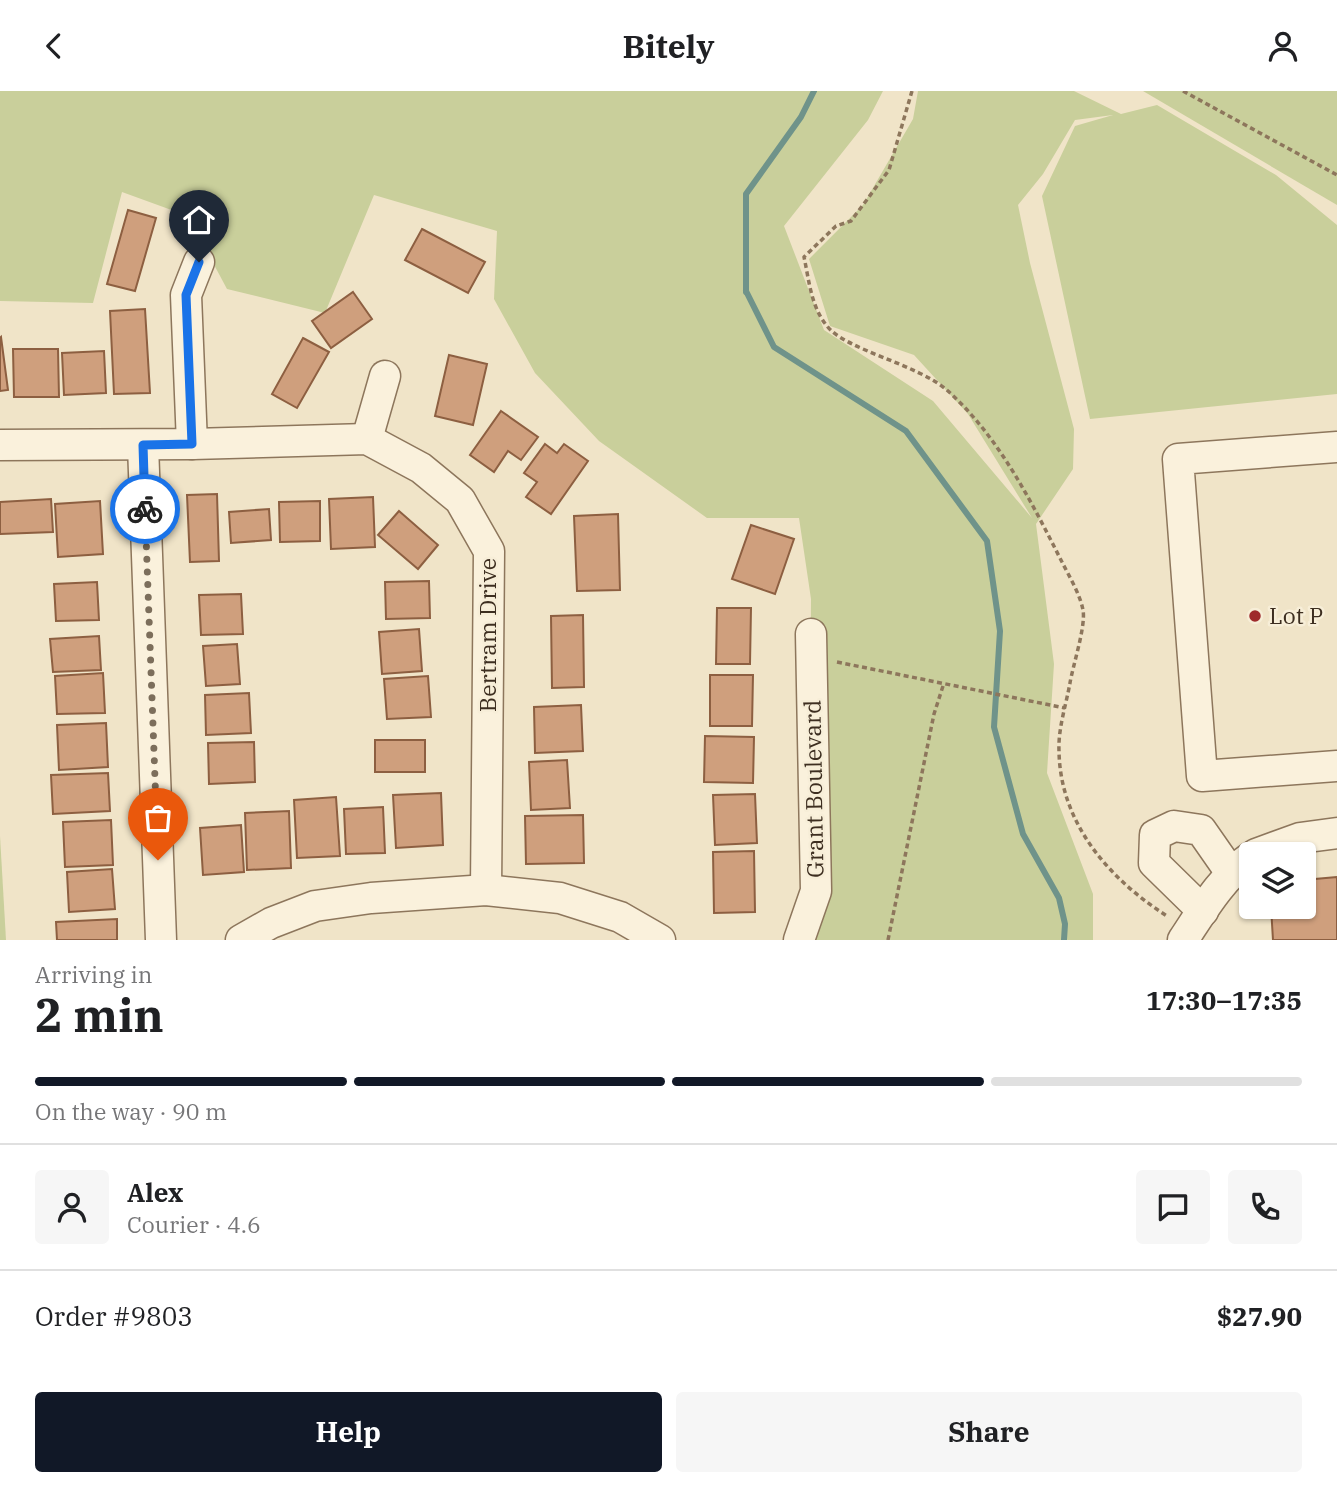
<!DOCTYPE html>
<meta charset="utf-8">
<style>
:root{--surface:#fff;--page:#f6f6f6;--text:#202124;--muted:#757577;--line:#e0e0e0;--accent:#111827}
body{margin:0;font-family:"IBM Plex Serif",serif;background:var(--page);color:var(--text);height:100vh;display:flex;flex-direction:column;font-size:26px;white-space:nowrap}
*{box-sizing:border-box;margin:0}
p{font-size:23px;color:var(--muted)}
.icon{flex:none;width:38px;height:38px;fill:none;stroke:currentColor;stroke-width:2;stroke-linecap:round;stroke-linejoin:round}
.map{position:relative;height:849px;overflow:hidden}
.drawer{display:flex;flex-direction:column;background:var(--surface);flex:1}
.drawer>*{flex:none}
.tools{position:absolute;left:1239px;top:751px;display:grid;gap:14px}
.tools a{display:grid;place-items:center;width:77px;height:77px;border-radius:7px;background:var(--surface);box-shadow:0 2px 5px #0004;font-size:35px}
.pin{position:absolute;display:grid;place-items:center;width:60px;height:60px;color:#fff;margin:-72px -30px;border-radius:50% 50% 50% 0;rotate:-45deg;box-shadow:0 0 7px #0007}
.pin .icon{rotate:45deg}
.courier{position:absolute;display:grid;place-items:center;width:70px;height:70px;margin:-35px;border:5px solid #1a73e8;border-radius:50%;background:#fff;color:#222;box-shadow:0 2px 9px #0007}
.overview em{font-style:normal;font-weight:700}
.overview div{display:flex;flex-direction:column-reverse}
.overview{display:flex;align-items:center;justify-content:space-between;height:119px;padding:0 35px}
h1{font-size:46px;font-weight:700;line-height:52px}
.bar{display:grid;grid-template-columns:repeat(4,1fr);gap:10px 7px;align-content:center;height:84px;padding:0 35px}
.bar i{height:9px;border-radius:5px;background:var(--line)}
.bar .on{background:var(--accent)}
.bar p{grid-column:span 4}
.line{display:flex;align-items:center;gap:18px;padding:0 35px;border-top:2px solid var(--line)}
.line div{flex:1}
.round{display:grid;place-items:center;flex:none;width:74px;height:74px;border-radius:7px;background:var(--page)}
.button{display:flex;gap:14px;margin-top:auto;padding:14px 35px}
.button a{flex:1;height:80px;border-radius:7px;background:var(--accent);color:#fff;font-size:28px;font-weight:700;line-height:80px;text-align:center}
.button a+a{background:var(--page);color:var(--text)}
header{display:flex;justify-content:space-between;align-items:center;height:91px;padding:0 35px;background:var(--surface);font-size:32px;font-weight:700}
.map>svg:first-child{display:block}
</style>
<header><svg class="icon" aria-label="back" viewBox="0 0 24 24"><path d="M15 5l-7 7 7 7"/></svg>Bitely<svg class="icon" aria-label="person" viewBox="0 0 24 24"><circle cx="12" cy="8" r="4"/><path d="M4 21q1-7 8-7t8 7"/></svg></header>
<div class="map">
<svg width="1337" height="849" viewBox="0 0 1337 849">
<rect width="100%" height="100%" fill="#f0e4c8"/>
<g fill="#c9cf9b">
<path d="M0,0H883L868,29L784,135L824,239L933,310L1032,427L968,323L914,264L830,235L809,168L863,114L913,28L918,0H1074L1121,23L1157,14L1276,84L1337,134V303L1090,328L1042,105L1075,35L1113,24L1075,29L1043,83L1018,114L1030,172L1074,338L1073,378L1036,433L1054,573L1047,682L1093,803V849H791L809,824L811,508L799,427H707L599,350L535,282L494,208L497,140L374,104L325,222L227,198L188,125L122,101L93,212L0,210Z"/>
<path d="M1143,0H1337V114Z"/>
<path d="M0,745L6,849H0Z"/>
</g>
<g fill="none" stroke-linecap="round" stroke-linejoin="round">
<g stroke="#6f938a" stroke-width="6">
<path d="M746,200L774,256L906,340L987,450L1000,540L994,636L1023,743L1059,807L1065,833L1064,849"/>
<path d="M746,201V103L801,26L814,0"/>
</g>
</g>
<g fill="#cf9f7d" stroke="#8d5f41" stroke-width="2">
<path d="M128,119L156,127L135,200L107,193Z"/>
<path d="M422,138L485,171L468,202L405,169Z"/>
<path d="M353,201L372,228L331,257L312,230Z"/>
<path d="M145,218L150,302L114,303L110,220Z"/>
<path d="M1,246L8,299L0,300V247Z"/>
<path d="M303,247L329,261L297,317L272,303Z"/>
<path d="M13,258H58L59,306H14Z"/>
<path d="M104,260L106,302L64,304L62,262Z"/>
<path d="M449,264L487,273L473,334L435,325Z"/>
<path d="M501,320L538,346L521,369L508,360L494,381L470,364Z"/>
<path d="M545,353L557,362L564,353L588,370L551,423L526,406L537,391L524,382Z"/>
<path d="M217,403L219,470L190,471L187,404Z"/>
<path d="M373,406L375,456L331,458L329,408Z"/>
<path d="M51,408L53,441L0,443V411Z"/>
<path d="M100,410L103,463L58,466L55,413Z"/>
<path d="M320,410V450L280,451L279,411Z"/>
<path d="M269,418L271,449L231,452L229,421Z"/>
<path d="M399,420L438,454L418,478L378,444Z"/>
<path d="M618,423L620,499L577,500L574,425Z"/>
<path d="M751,434L794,448L775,503L732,488Z"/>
<path d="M429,490L430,527L386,528L385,491Z"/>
<path d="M97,491L99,529L56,530L54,493Z"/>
<path d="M241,503L243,543L201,544L199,504Z"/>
<path d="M717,517H751L750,573H716Z"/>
<path d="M583,524L584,596L552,597L551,525Z"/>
<path d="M419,538L422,580L382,583L379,541Z"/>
<path d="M99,545L101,579L53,581L50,548Z"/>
<path d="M237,553L240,593L206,595L203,555Z"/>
<path d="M103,582L105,622L57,623L55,585Z"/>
<path d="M710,584H753L752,635H710Z"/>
<path d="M428,585L431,626L387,628L384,588Z"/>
<path d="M249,602L251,642L206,644L205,604Z"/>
<path d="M581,614L583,660L535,662L534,616Z"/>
<path d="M106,632L108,676L59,679L57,634Z"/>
<path d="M705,645L754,646L753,692L704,691Z"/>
<rect x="375" y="649" width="50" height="32"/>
<path d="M254,651L255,691L209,693L208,652Z"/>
<path d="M567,669L570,717L531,719L529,671Z"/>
<path d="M108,682L110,720L53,723L51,684Z"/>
<path d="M441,702L443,754L396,757L393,704Z"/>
<path d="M755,703L757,752L715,754L713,704Z"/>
<path d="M336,706L340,765L297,767L294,709Z"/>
<path d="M383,716L385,762L346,763L344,718Z"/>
<path d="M289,720L291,777L247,779L245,722Z"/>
<path d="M583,724L584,772L526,773L525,725Z"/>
<path d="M111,729L113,774L65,776L63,731Z"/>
<path d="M241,734L244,781L203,784L200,737Z"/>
<path d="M754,760L755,821L714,822L713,761Z"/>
<path d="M112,778L115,818L69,821L67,781Z"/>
<path d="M1337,786V849H1273L1271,816H1304V789Z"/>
<path d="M117,828V849H57L56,831Z"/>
</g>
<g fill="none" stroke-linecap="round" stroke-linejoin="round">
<defs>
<g id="minor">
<path d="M367,348L385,285"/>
<path d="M192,353L186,204L199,171"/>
<path d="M0,354L192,353L367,348L421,377L460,409L489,460L486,799"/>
<path d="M143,354L161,849"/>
<path d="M1337,356L1178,368L1202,685L1337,675"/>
<path d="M1256,763L1300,747L1337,742"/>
<path d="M1203,820L1154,772L1155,744L1174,735L1201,739L1231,782"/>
<path d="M241,849L271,832L315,815L371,807L486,799L560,807L620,826L660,849"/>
<path d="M799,849L816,800L811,543"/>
<path d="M1183,849C1203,819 1221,787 1251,766"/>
</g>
</defs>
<use href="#minor" stroke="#8d765c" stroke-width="33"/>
<g stroke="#8d765c" stroke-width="3.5" stroke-dasharray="5 3.5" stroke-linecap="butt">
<path d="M912,0L889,79L851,130L836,135L804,166C809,189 811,216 827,235C845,259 918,273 948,300C999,346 1031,410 1062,471C1069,485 1080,503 1083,519C1086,535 1073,574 1070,592C1066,614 1058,638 1059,660C1060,732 1109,788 1167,825"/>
<path d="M1183,0L1337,84"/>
<path d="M837,571L1065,617"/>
<path d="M888,849L934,623L944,592"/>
</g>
<use href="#minor" stroke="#faf1dc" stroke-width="30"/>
</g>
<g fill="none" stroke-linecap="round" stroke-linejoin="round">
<path stroke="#7c6e5b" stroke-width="7" stroke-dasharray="0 12.6" d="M145,418L158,769"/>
<path stroke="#1a73e8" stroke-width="9" d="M145,418L143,354L192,353L186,204L199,171"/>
</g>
<circle fill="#9e2a2b" stroke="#f7eed8" stroke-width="2.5" cx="1255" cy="525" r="7"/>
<g text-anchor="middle" stroke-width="5" stroke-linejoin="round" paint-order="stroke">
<g font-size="23" fill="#3d2e20" stroke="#f7eed8" text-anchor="start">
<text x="1269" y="533">Lot P</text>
</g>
<g font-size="23" fill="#3d2e20" stroke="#f7eed8">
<text transform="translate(488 544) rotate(-90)" y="8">Bertram Drive</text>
<text transform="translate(814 698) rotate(-91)" y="8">Grant Boulevard</text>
</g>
</g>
</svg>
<div class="tools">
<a><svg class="icon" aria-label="layers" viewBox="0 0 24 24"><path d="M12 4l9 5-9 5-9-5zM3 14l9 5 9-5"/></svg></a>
</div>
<div class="pin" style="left:158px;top:769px;background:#ea580c"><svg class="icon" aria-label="bag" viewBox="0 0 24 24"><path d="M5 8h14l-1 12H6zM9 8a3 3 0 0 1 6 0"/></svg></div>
<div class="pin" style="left:199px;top:171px;background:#1f2937"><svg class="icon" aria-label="home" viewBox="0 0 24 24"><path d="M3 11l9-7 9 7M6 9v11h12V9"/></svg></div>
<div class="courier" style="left:145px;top:418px"><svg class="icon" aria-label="bike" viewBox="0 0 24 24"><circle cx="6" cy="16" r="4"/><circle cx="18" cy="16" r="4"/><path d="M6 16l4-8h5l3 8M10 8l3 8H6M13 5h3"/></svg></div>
</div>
<section class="drawer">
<div class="overview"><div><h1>2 min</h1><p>Arriving in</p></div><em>17:30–17:35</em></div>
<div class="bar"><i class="on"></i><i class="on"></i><i class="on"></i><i></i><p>On the way · 90 m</p></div>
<div class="line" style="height:126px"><a class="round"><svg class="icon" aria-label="person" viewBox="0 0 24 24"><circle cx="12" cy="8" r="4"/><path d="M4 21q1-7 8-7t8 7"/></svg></a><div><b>Alex</b><p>Courier · 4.6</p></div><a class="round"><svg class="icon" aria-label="chat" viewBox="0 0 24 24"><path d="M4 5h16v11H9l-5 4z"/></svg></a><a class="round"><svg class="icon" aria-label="phone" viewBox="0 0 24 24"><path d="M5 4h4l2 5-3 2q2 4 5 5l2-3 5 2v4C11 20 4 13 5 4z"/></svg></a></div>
<div class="line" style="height:91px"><div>Order #9803</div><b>$27.90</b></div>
<div class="button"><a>Help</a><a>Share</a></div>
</section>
